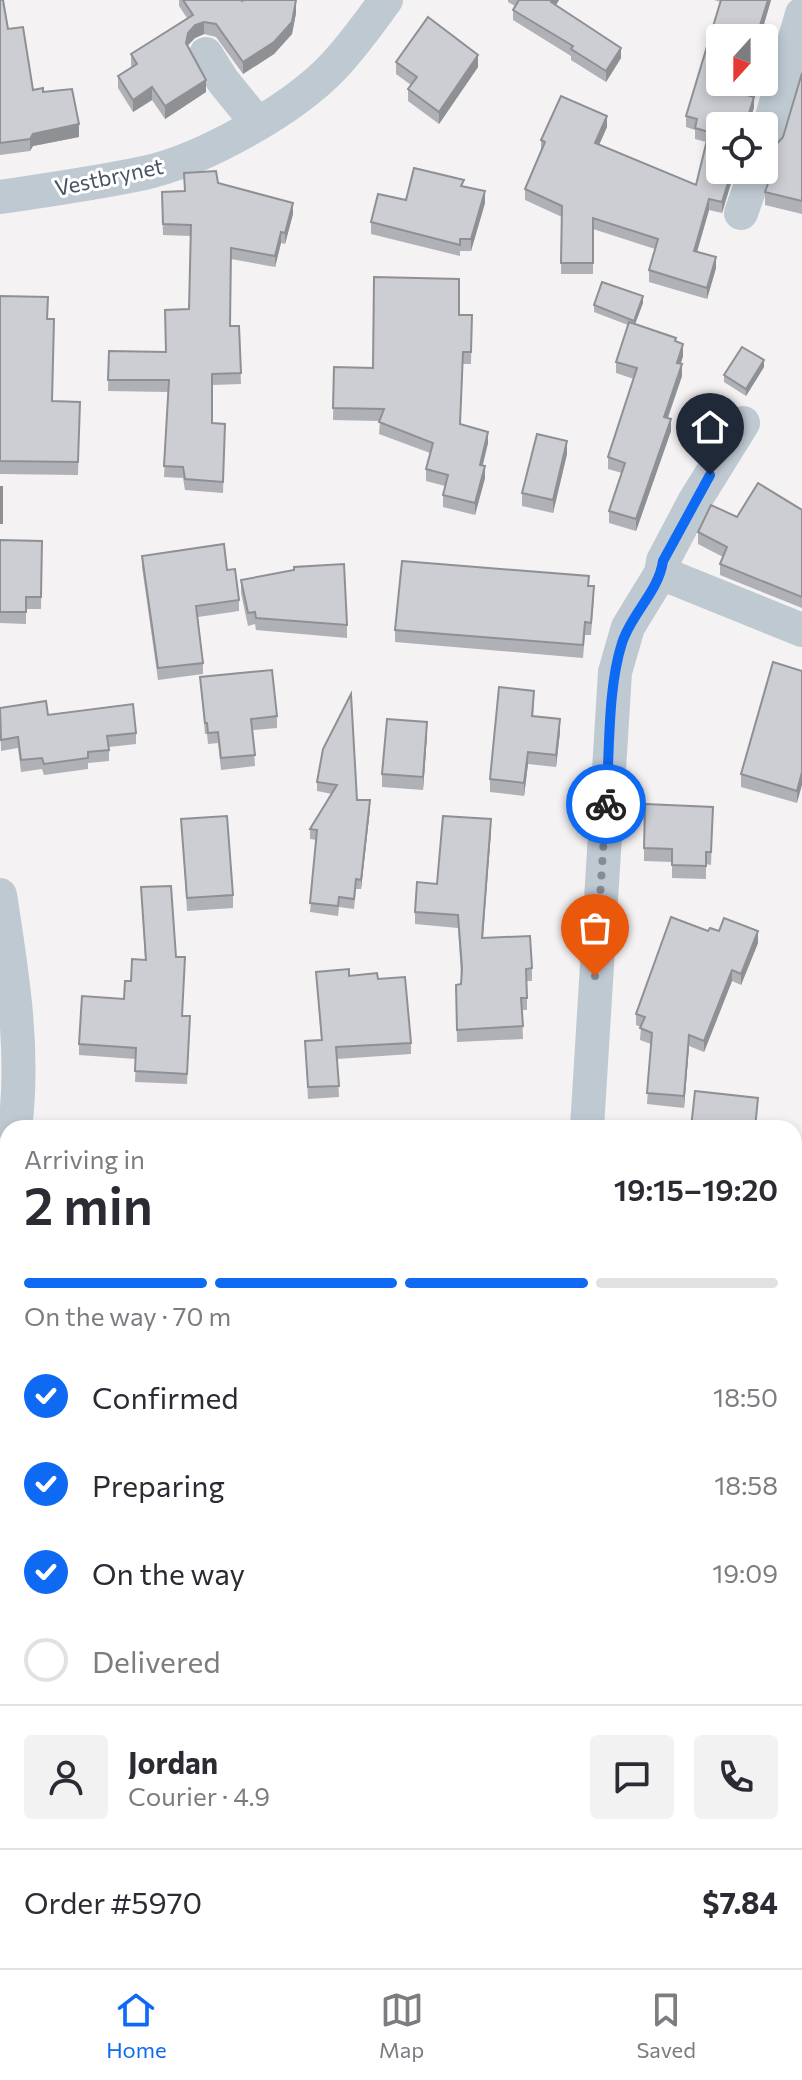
<!DOCTYPE html>
<meta charset="utf-8">
<style>
:root{--surface:#fff;--page:#f2f2f3;--text:#2b2b33;--muted:#7c7c81;--line:#e1e1e2;--accent:#0e6af2}
body{margin:0;font-family:Commissioner,sans-serif;background:var(--page);color:var(--text);height:100vh;display:flex;flex-direction:column;font-size:30px;white-space:nowrap}
*{box-sizing:border-box;margin:0}
p{font-size:26px;color:var(--muted)}
.icon{flex:none;width:44px;height:44px;fill:none;stroke:currentColor;stroke-width:2;stroke-linecap:round;stroke-linejoin:round}
.map{position:relative;flex:1;overflow:hidden}
.panel{position:absolute;left:0px;top:1120px;width:802px;height:848px;display:flex;flex-direction:column;background:var(--surface);border-radius:24px 24px 0 0;box-shadow:0 4px 12px #0003}
.panel>*{flex:none}
.needle{width:52px;rotate:201deg}
.buttons{position:absolute;left:706px;top:24px;display:grid;gap:16px}
.buttons a{display:grid;place-items:center;width:72px;height:72px;border-radius:8px;background:var(--surface);box-shadow:0 4px 12px #0003;font-size:40px}
.pin{position:absolute;display:grid;place-items:center;width:68px;height:68px;color:#fff;margin:-82px -34px;border-radius:50% 50% 50% 0;rotate:-45deg;box-shadow:0 0 8px #0007}
.pin .icon{rotate:45deg}
.courier{position:absolute;display:grid;place-items:center;width:80px;height:80px;margin:-40px;border:6px solid #0e6af2;border-radius:50%;background:#fff;color:#222;box-shadow:0 2px 10px #0007}
.head em{font-style:normal;font-weight:600}
.head div{display:flex;flex-direction:column-reverse}
.head{display:flex;align-items:center;justify-content:space-between;height:136px;padding:0 24px}
h1{font-size:52px;font-weight:600;line-height:60px}
.bar{display:grid;grid-template-columns:repeat(4,1fr);gap:12px 8px;align-content:center;height:96px;padding:0 24px}
.bar i{height:10px;border-radius:6px;background:var(--line)}
.bar .selected{background:var(--accent)}
.bar p{grid-column:span 4}
.line{display:flex;align-items:center;gap:20px;padding:0 24px;border-top:2px solid var(--line)}
.line div{flex:1}
.round{display:grid;place-items:center;flex:none;width:84px;height:84px;border-radius:8px;background:var(--page)}
ol{padding:0 24px;list-style:none}
li{display:flex;align-items:center;gap:24px;height:88px}
li p{margin-inline-start:auto}
li .icon{padding:8px;border-radius:50%;background:var(--accent);color:#fff;stroke-width:4}
li:last-child{color:var(--muted)}
li i{width:44px;height:44px;border:4px solid var(--line);border-radius:50%}
.menu{display:flex;justify-content:space-around;align-items:center;height:112px;border-top:2px solid var(--line);background:var(--surface);font-size:22px;color:var(--muted)}
.menu a{display:grid;justify-items:center;gap:4px}
.menu .selected{color:var(--accent)}
.map>svg:first-child{display:block}
</style>
<div class="map">
<svg width="802" height="1968" viewBox="0 0 802 1968">
<rect width="100%" height="100%" fill="#f4f2f2"/>
<g fill="none" stroke-linecap="round" stroke-linejoin="round">
<g stroke="#bfc9d2" stroke-width="34">
<path d="M206,54L223,81L257,123"/>
<path d="M764,144L802,14"/>
<path d="M0,197C48,190 97,183 144,173C203,160 292,110 333,67C353,46 369,23 386,0"/>
<path d="M741,213L756,170"/>
<path d="M661,573L802,630"/>
<path d="M0,895C12,972 25,1050 15,1128"/>
<path d="M587,1128L615,672L628,627L661,573L663,561L694,502L743,423"/>
<path d="M0,1243L8,1183"/>
<path d="M0,1269L8,1270"/>
<path d="M794,1404L802,1406"/>
<path d="M460,1968L462,1960"/>
</g>
</g>
<g fill="#afb1b6">
<path d="M0,0L8,29L33,90L43,92L79,137L33,146L30,151L0,155Z"/>
<path d="M179,0H241L242,1L296,13L292,34L274,54L243,74L216,37L204,34L195,38L188,45L206,92L165,119L152,100L133,112L118,88V76L131,67V54L187,18L179,6Z"/>
<path d="M508,0H559L556,5L621,58L606,82L571,60V56L513,20V10L515,6L508,2Z"/>
<path d="M714,0H771L760,38H720V82H746L743,94L754,108L720,170H735L722,213L709,210L697,252L716,268L707,299L649,282V270L655,249L593,229V274H561L562,217L525,200V189L541,151V140L607,127L599,145L696,185L706,142L695,139V130L686,127V116L721,2Z"/>
<path d="M396,62L478,67L439,124L408,101V89L411,85L396,74Z"/>
<path d="M802,73V214L765,205V192L774,166L773,148L783,137Z"/>
<path d="M184,173L218,183L293,214L285,244L281,243L275,267L231,259L230,326H239L241,384L212,385V423L225,424L223,493L185,490L183,478L164,477L168,392L108,391L109,351L166,352L189,309L191,236L163,235L162,192L184,191Z"/>
<path d="M464,186L485,203L471,251H460V256L371,234V222L406,200Z"/>
<path d="M0,296L47,319L52,401L80,402L78,475L0,474Z"/>
<path d="M643,303L635,324L676,342L683,356L681,364L682,376L668,418L671,431L636,531L609,523V511L622,473L608,469V457L634,379L616,373V362L628,325L594,312V305Z"/>
<path d="M459,315H472L471,364H463L460,425L488,443L482,465L485,478L475,515L443,507V495L445,486L426,481V469L430,453L379,434L380,421L333,420L334,367L373,368Z"/>
<path d="M764,367L746,396L724,382V375Z"/>
<path d="M567,454L553,513L522,506V493Z"/>
<path d="M802,510V608L720,575V564L723,557L698,544V532L737,517Z"/>
<path d="M0,540L42,541L41,609H26V624L0,623Z"/>
<path d="M142,556L227,570L239,600V611L198,617L203,663V674L158,680L142,567Z"/>
<path d="M241,580L347,625V638L256,630L255,624L248,626L241,593Z"/>
<path d="M589,586L594,599L591,635H585L583,658L395,642V630Z"/>
<path d="M802,671L797,803L741,787V774Z"/>
<path d="M200,677L277,716V728L253,730L255,766L221,770L218,743L208,744L207,734H205Z"/>
<path d="M534,704L533,717L560,732L556,767L528,764L524,796L490,792V779Z"/>
<path d="M0,708L48,715L136,733V744L109,747V761L88,763V769L44,775L42,769L21,772L18,748L1,751Z"/>
<path d="M427,735L423,790L382,787V774Z"/>
<path d="M323,749L357,800L370,809L361,889H356L354,909L339,907L338,916L310,912L317,840L310,839V829L332,794L317,791V782Z"/>
<path d="M713,807L711,865L706,864V879L672,878V862L644,861V848Z"/>
<path d="M181,819L233,895V908L187,911Z"/>
<path d="M491,831L482,938L532,968V981H527V1010H522L523,1039L457,1042L456,985L461,984V975L458,928L415,924V912L437,884Z"/>
<path d="M141,887L176,957L182,1016H190L187,1084L135,1082L136,1059L79,1055V1044L124,999L131,981L145,960Z"/>
<path d="M708,931L758,943L741,985L732,981L704,1052L689,1046L684,1108L647,1104L651,1044L640,1040L641,1027L636,1025V1014Z"/>
<path d="M316,972L378,979L411,1043V1054L337,1059L339,1097L308,1099L305,1041L321,1040Z"/>
<path d="M8,1371V1416L5,1415V1391Z"/>
<path d="M230,1960H259L257,1967Z"/>
<path d="M557,1960H599L597,1968H562L557,1967Z"/>
</g>
<g fill="#8f9094">
<path d="M296,0V13L292,34L274,54L243,74V62Z"/>
<path d="M552,0H559L551,13V2Z"/>
<path d="M768,0H771L760,38H756Z"/>
<path d="M204,22V34L195,38L188,45L186,43L188,33L195,25Z"/>
<path d="M621,48V58L606,82V71Z"/>
<path d="M478,55V67L439,124V112Z"/>
<path d="M206,80V92L165,119V106Z"/>
<path d="M743,82H746L740,104V93Z"/>
<path d="M152,87V100L133,112V100Z"/>
<path d="M754,97V108L748,126H745Z"/>
<path d="M607,116V127L595,154V143Z"/>
<path d="M79,124V137L33,146L30,151V139L33,134Z"/>
<path d="M732,170H735L722,213V202Z"/>
<path d="M485,191V203L471,251V239Z"/>
<path d="M709,199V210L694,262V251Z"/>
<path d="M293,203V214L285,244V233Z"/>
<path d="M281,232V243L275,267V256Z"/>
<path d="M716,257V268L707,299V288Z"/>
<path d="M643,296V303L634,327V321Z"/>
<path d="M683,344V356L677,374V363Z"/>
<path d="M764,360V367L746,396V389Z"/>
<path d="M682,364V376L664,428V417Z"/>
<path d="M671,419V431L636,531V519Z"/>
<path d="M488,432V443L480,477V465Z"/>
<path d="M567,441V454L553,513V500Z"/>
<path d="M485,466V478L475,515V503Z"/>
<path d="M560,719V732L556,767V755Z"/>
<path d="M427,722V735L423,790V777Z"/>
<path d="M528,752V764L524,796V783Z"/>
<path d="M802,772V785L797,803V791Z"/>
<path d="M370,800V809L361,889V880Z"/>
<path d="M491,819V831L482,951V938Z"/>
<path d="M758,931V943L741,985V974Z"/>
<path d="M732,970V981L704,1052V1041Z"/>
<path d="M689,1035V1046L684,1108V1096Z"/>
<path d="M8,1713V1725L0,1771V1759Z"/>
<path d="M8,1927V1939L0,1954V1942Z"/>
<path d="M115,1960H119L116,1968H113Z"/>
<path d="M410,1960H414L413,1968H409Z"/>
</g>
<g fill="#ccced4" stroke="#8f9094" stroke-width="2">
<path d="M0,0H3L8,29L23,27L33,90L43,88V92L72,89L79,124L33,134L30,139L0,143Z"/>
<path d="M183,0H241L242,1L244,0H296L292,22L274,42L243,62L216,24L204,22L195,25L188,33L186,43L206,80L165,106L152,87L133,100L118,76L137,64L131,54L193,15Z"/>
<path d="M519,0H552L551,2L621,48L606,71L571,49L573,46L513,10Z"/>
<path d="M721,0H768L756,38H720V82H743L740,93L754,97L745,126H720V170H732L722,202L709,199L694,251L716,257L707,288L649,270L658,239L593,218V263H561L562,206L525,189L545,142L541,140L561,96L607,116L595,143L696,185L709,132L695,128L697,119L686,116Z"/>
<path d="M428,17L478,55L439,112L408,89L417,77L396,62Z"/>
<path d="M802,73V201L765,192L775,163L773,148L783,137Z"/>
<path d="M414,168L464,180L461,186L485,191L471,239H460V245L371,222L378,194L406,200Z"/>
<path d="M216,171L218,183L293,203L285,233L281,232L275,256L231,248L230,326H239L241,373L212,374V423L225,424L223,482L185,479L183,467L164,466L169,380H108L109,351L166,352L165,310L189,309L191,225L163,224L162,192L185,191L184,173Z"/>
<path d="M374,277L459,279V315H472L471,352H463L460,424L488,432L480,465L485,466L475,503L443,495L448,475L426,469L433,443L379,422L384,409L333,408L334,367L373,368Z"/>
<path d="M602,282L643,296L634,321L594,305Z"/>
<path d="M0,296L48,297L47,319H54L52,401L80,402L78,462L0,461Z"/>
<path d="M629,322L676,338L675,341L683,344L677,363L682,364L664,417L671,419L636,519L609,511L625,463L608,457L637,368L616,362Z"/>
<path d="M742,347L764,360L746,389L724,375Z"/>
<path d="M537,434L567,441L553,500L522,493Z"/>
<path d="M758,483L802,510V597L720,564L727,547L698,532L711,505L737,517Z"/>
<rect x="0" y="487" width="2" height="36"/>
<path d="M0,540L42,541L41,597H26V612H0Z"/>
<path d="M224,544L227,570L235,569L239,600L196,606L203,663L158,668L142,556Z"/>
<path d="M402,561L589,576L588,586H594L591,623L585,622L583,645L395,630Z"/>
<path d="M344,564L347,625L256,618L255,612L248,613L241,580L294,570V567Z"/>
<path d="M773,662L802,671V772L797,791L741,774Z"/>
<path d="M272,670L277,716L251,719L255,755L221,758L218,732L208,733L207,723H205L200,677Z"/>
<path d="M499,687L534,691L532,716L560,719L556,755L528,752L524,783L490,779Z"/>
<path d="M351,694L357,800H370L361,880L356,879L354,899L339,897L338,906L310,903L317,830L310,829L337,785L317,782L323,749Z"/>
<path d="M46,701L48,715L133,704L136,733L107,736L109,750L88,752V758L44,764L42,758L21,760L18,737L1,740L0,708Z"/>
<path d="M387,719L427,722L423,777L382,774Z"/>
<path d="M645,804L713,807L711,852H706V866L672,865V849L644,848Z"/>
<path d="M227,816L233,895L187,898L181,819Z"/>
<path d="M443,816L491,819L482,938L530,936L532,968L526,969L527,998H521L523,1026L457,1030L456,985L461,984L462,968L458,915L415,912L417,882L437,884Z"/>
<path d="M171,886L176,957H185L182,1016H190L187,1074L135,1071L136,1048L79,1044L82,996L124,999L125,981H131L132,959L146,960L141,887Z"/>
<path d="M671,917L708,931L710,928L719,931L724,918L758,931L741,974L732,970L704,1041L689,1035L684,1096L647,1093L652,1033L640,1028L645,1017L636,1014Z"/>
<path d="M349,969V976L377,973L378,979L405,977L411,1043L336,1047L339,1086L308,1087L305,1041L322,1040L316,972Z"/>
<path d="M695,1091L758,1098L755,1128H691Z"/>
<path d="M247,1121L301,1128H246Z"/>
<path d="M126,1125L147,1128H126Z"/>
<path d="M8,1371V1392L5,1391Z"/>
<path d="M4,1570L8,1571V1713L0,1759V1597Z"/>
<path d="M0,1901L8,1905V1927L0,1942Z"/>
<path d="M84,1960H115L113,1968H80Z"/>
<path d="M380,1960H410L409,1968H379Z"/>
<path d="M501,1960H542L540,1968H500Z"/>
</g>
<g fill="none" stroke-linecap="round" stroke-linejoin="round">
<path stroke="#848b94" stroke-width="8" stroke-dasharray="0 14.4" d="M595,976L606,804"/>
<path stroke="#0e6af2" stroke-width="10" d="M606,804C610,754 607,690 622,643C631,614 659,591 663,561L710,475"/>
</g>
<g text-anchor="middle" stroke-width="6" stroke-linejoin="round" paint-order="stroke">
<g font-size="22" fill="#485461" stroke="#fff">
<text transform="translate(109 177) rotate(-12)" y="8">Vestbrynet</text>
</g>
</g>
</svg>
<div class="buttons">
<a><svg class="needle" viewBox="-14 -14 28 28"><path d="M0-13l5 13h-10z" fill="#e53935"/><path d="M0 13l5-13h-10z" fill="#7c7c81"/></svg></a>
<a><svg class="icon" aria-label="locate" viewBox="0 0 24 24"><circle cx="12" cy="12" r="6"/><path d="M12 2v4M12 18v4M2 12h4M18 12h4"/></svg></a>
</div>
<div class="pin" style="left:595px;top:976px;background:#ea580c"><svg class="icon" aria-label="bag" viewBox="0 0 24 24"><path d="M5 8h14l-1 12H6zM9 8a3 3 0 0 1 6 0"/></svg></div>
<div class="pin" style="left:710px;top:475px;background:#1f2937"><svg class="icon" aria-label="home" viewBox="0 0 24 24"><path d="M3 11l9-7 9 7M6 9v11h12V9"/></svg></div>
<div class="courier" style="left:606px;top:804px"><svg class="icon" aria-label="bike" viewBox="0 0 24 24"><circle cx="6" cy="16" r="4"/><circle cx="18" cy="16" r="4"/><path d="M6 16l4-8h5l3 8M10 8l3 8H6M13 5h3"/></svg></div>
<section class="panel">
<div class="head"><div><h1>2 min</h1><p>Arriving in</p></div><em>19:15–19:20</em></div>
<div class="bar"><i class="selected"></i><i class="selected"></i><i class="selected"></i><i></i><p>On the way · 70 m</p></div>
<ol>
<li><svg class="icon" aria-label="check" viewBox="0 0 24 24"><path d="M5 12l5 5 9-10"/></svg>Confirmed<p>18:50</p></li>
<li><svg class="icon" aria-label="check" viewBox="0 0 24 24"><path d="M5 12l5 5 9-10"/></svg>Preparing<p>18:58</p></li>
<li><svg class="icon" aria-label="check" viewBox="0 0 24 24"><path d="M5 12l5 5 9-10"/></svg>On the way<p>19:09</p></li>
<li><i></i>Delivered</li>
</ol>
<div class="line" style="height:144px"><a class="round"><svg class="icon" aria-label="person" viewBox="0 0 24 24"><circle cx="12" cy="8" r="4"/><path d="M4 21q1-7 8-7t8 7"/></svg></a><div><b>Jordan</b><p>Courier · 4.9</p></div><a class="round"><svg class="icon" aria-label="chat" viewBox="0 0 24 24"><path d="M4 5h16v11H9l-5 4z"/></svg></a><a class="round"><svg class="icon" aria-label="phone" viewBox="0 0 24 24"><path d="M5 4h4l2 5-3 2q2 4 5 5l2-3 5 2v4C11 20 4 13 5 4z"/></svg></a></div>
<div class="line" style="height:104px"><div>Order #5970</div><b>$7.84</b></div>
</section>
</div>
<nav class="menu">
<a class="selected"><svg class="icon" aria-label="home" viewBox="0 0 24 24"><path d="M3 11l9-7 9 7M6 9v11h12V9"/></svg>Home</a>
<a><svg class="icon" aria-label="map" viewBox="0 0 24 24"><path d="M3 6l6-2 6 2 6-2v14l-6 2-6-2-6 2zM9 4v14M15 6v14"/></svg>Map</a>
<a><svg class="icon" aria-label="saved" viewBox="0 0 24 24"><path d="M7 4h10v16l-5-4-5 4z"/></svg>Saved</a>
</nav>
